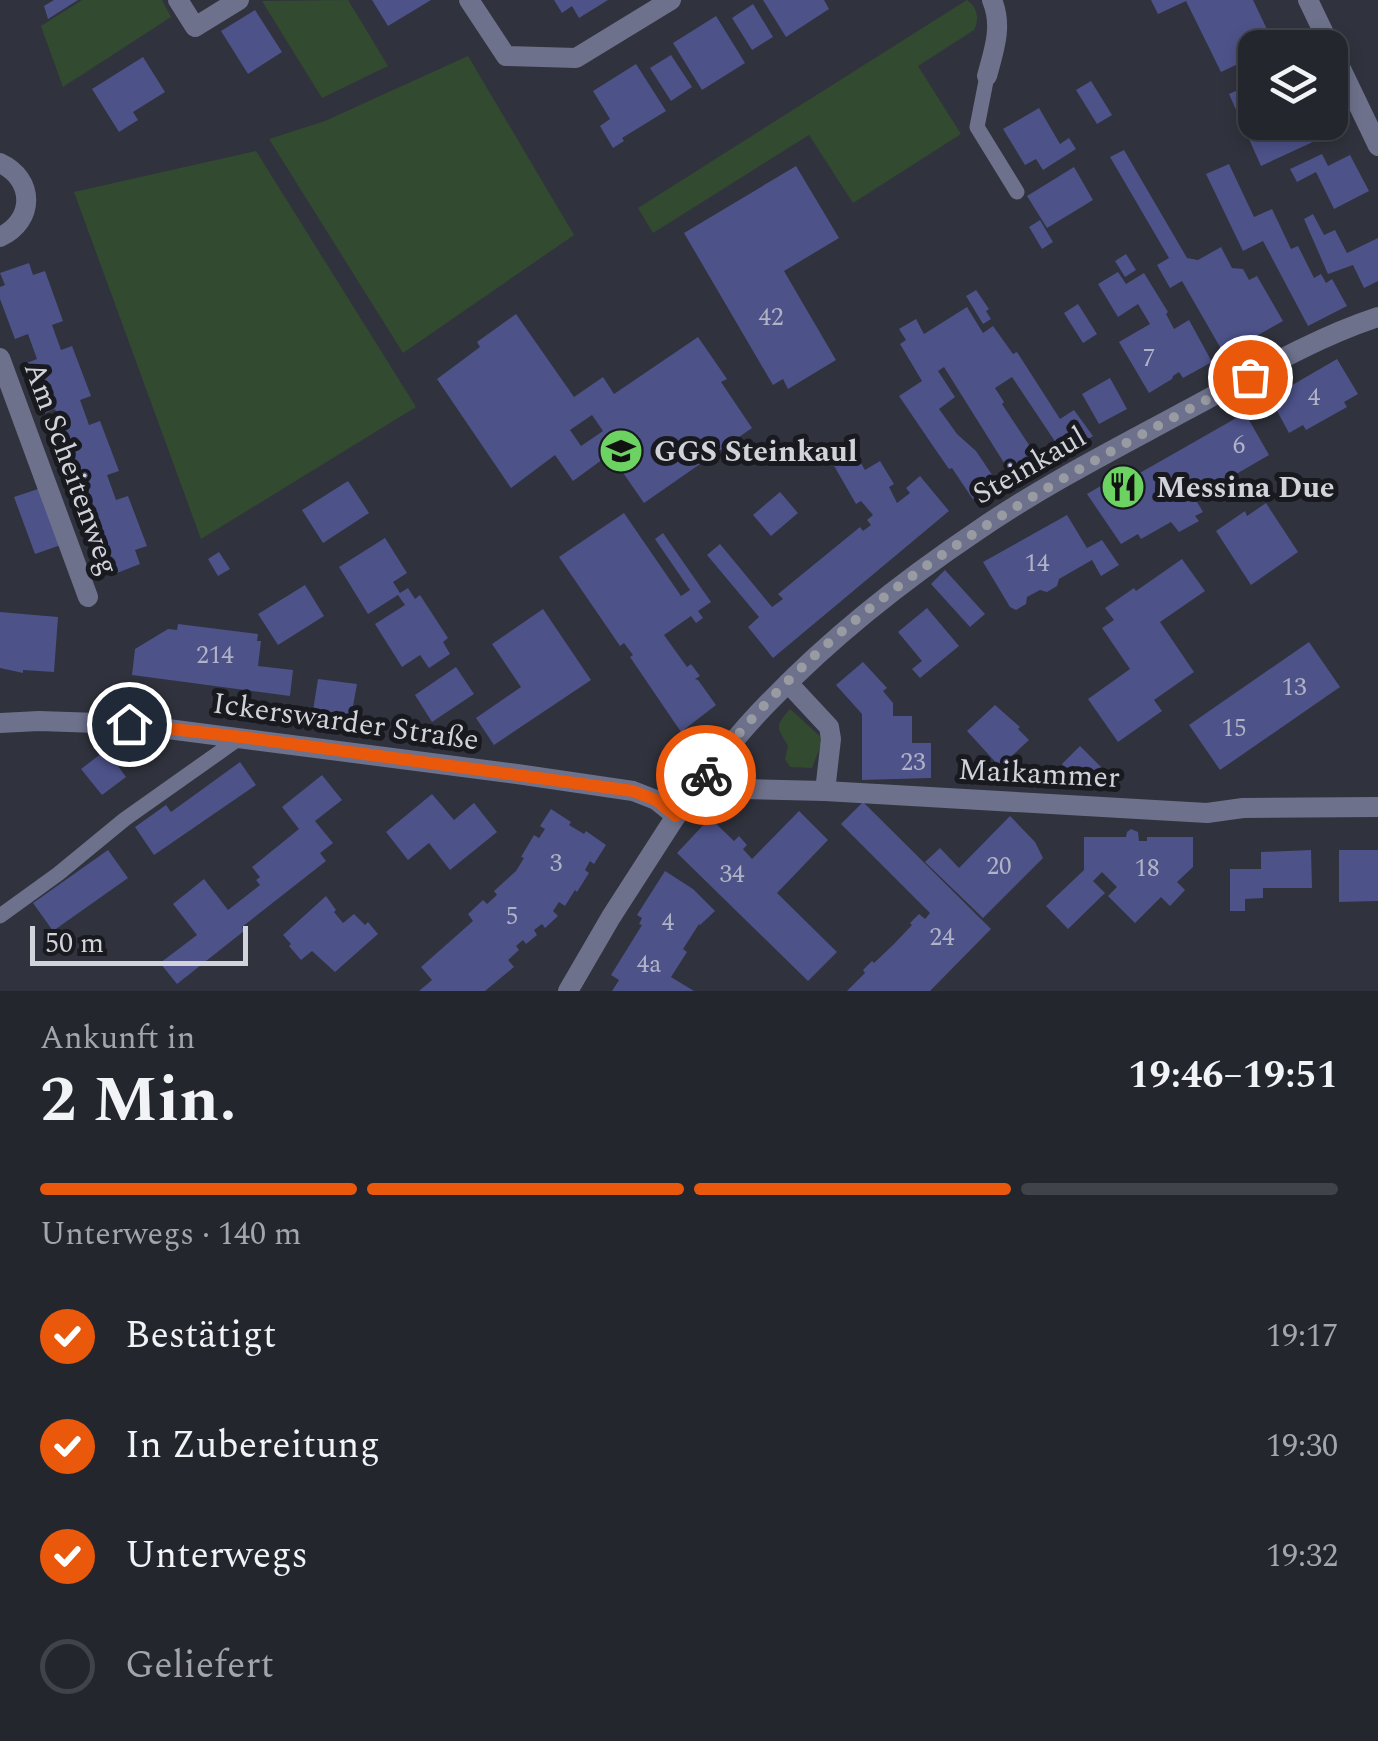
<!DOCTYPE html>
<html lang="de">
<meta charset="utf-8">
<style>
:root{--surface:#24262e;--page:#2c2e36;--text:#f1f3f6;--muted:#a3a5aa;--line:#41434a;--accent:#ea580c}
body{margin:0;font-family:Spectral,serif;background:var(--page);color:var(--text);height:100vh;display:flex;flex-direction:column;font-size:38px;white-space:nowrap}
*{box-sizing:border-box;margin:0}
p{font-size:32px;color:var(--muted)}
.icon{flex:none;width:55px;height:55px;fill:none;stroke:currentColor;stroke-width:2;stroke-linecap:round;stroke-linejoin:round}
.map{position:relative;height:991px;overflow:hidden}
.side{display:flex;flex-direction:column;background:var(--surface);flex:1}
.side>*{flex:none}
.controls{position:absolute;left:1238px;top:30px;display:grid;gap:20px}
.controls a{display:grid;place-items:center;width:110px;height:110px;border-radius:20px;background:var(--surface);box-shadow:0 5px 15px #0003,0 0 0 2px var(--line);font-size:50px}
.scale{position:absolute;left:30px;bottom:25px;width:218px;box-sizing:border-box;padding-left:10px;border:5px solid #d1d3da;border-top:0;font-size:28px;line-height:35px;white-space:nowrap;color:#d1d3da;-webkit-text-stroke:8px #191a1f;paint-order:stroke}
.pin{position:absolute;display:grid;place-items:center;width:85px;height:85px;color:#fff;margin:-42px;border:5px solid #fff;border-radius:50%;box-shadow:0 2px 10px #0007}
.courier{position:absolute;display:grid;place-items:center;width:100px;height:100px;margin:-50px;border:8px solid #ea580c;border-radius:50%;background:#fff;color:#222;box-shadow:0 2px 12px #0007}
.head em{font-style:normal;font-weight:700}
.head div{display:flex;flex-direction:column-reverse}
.head{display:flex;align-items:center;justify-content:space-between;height:170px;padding:0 40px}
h1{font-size:65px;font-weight:700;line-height:75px}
.bar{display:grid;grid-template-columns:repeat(4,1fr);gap:15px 10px;align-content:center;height:120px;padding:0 40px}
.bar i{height:12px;border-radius:8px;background:var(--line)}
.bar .selected{background:var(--accent)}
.bar p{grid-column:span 4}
ol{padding:0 40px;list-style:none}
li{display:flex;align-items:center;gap:30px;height:110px}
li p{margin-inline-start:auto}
li .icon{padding:10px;border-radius:50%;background:var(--accent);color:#fff;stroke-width:4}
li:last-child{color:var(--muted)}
li i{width:55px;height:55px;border:5px solid var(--line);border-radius:50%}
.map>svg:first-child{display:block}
</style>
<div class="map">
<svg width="1378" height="991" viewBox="0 0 1378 991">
<rect width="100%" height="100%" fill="#30323d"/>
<g fill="#324b30">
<path d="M82,0H162L171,17L63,87L41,26Z"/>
<path d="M348,0L388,66L322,98L262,1Z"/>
<path d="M967,0C977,7 980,18 974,30L918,66L961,134L853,203L809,135L653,233L638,208Z"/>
<path d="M468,56L574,235L403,353L269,139L325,121Z"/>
<path d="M256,151L416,407L201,539L74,192Z"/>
<path d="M790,709L823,739L812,768L790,767L785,759L788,746C777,726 774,728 790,709Z"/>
</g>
<g fill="#4d5289" fill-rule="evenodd">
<path d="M54,0H78L48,19L44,6Z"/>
<path d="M372,0H431L388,26Z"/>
<path d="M554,0H608L579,18L572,6L562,13Z"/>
<path d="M763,0H824L829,9L786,37Z"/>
<path d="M1151,0H1253L1275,46L1255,48V56L1221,72L1186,1L1158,14Z"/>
<path d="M753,4L773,37L752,50L732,18Z"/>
<path d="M255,10L282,52L248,74L221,31Z"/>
<path d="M716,16L745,63L702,90L673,43Z"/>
<path d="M671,55L692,87L671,101L650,68Z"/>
<path d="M143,57L165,92L133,112L138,120L119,132L92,89Z"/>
<path d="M636,64L666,111L622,138L624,141L613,148L600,126L610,119L593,91Z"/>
<path d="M1091,81L1112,115L1097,124L1076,90Z"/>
<path d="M1255,82V122H1307L1315,141L1261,166L1229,94Z"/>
<path d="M1039,108L1060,144L1069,138L1076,149L1043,170L1036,159L1025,165L1003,129Z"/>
<path d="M1124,150L1187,258L1198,260L1221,247L1232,268L1243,269L1249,280L1257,276L1283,321L1224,354L1182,281L1170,288L1157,265L1169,258L1110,157Z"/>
<path d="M1322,154L1328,166L1350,155L1369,191L1334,209L1316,172L1297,182L1290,169Z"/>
<path d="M1229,164L1254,217L1272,209L1291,249L1298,246L1314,278L1321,274L1326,283L1332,279L1347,306L1308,326L1263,241L1243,251L1206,174Z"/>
<path d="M796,166L839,238L784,271L836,360L788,389L783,379L773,385L684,233Z"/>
<path d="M1074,167L1093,200L1047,228L1027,196Z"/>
<path d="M1313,214L1324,235L1335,230L1347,253L1378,238V281L1364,288L1353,265L1328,274L1304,219Z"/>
<path d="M1040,220L1053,242L1042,249L1029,227Z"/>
<path d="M1126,254L1136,270L1125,277L1115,261Z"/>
<path d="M29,263L33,275L45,271L63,321L52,325L61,350L72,346L91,396L80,400L89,425L100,421L119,471L107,475L116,500L128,496L147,546L135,550L140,564L112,575L107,561L98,564L79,513L92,509L83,484L70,489L52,439L64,434L55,409L43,414L24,364L37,359L28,334L15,339L0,299V287L5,285L0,273Z"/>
<path d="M1118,272L1126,284L1144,273L1168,312L1166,314L1174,329L1189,320L1212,362L1183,378L1179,372L1173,376L1172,379L1149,393L1119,342L1150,324L1138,304L1118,317L1098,284Z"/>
<path d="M976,290L989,309L986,311L991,319L983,324L966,296Z"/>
<path d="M1078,304L1097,334L1083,343L1064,313Z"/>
<path d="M967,307L983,333L993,326L1013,354L1017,352L1060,419L1074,410L1093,436L1064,455L1012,377L995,388L1004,402L1002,404L1043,466L1016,482L944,367L938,371L955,397L939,409L957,434L976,451L1003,491L978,507L952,468L949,469L935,449L899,396L922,381L900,344L906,340L899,329L916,319L924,334Z"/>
<path d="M516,314L574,397L603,377L614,394L698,337L727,379L721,382L752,428L644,503L610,454L573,481L555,455L511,488L437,379L480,347L477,342ZM592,415L603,431L581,446L570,430Z"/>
<path d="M1337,359L1358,394L1344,402L1347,407L1306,430L1303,425L1289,433L1270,398Z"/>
<path d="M1110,378L1127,409L1099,424L1082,394Z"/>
<path d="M1245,413L1269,455L1207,491L1203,483L1190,490L1203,512L1195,516L1199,521L1179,532L1171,522L1141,539L1138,534L1121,544L1087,494L1133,467L1138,474Z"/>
<path d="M855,453L865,470L880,461L894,484L889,487L897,503L910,493L906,488L920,476L949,511L773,658L748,627L759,617L707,555L720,544L772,607L783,599L778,594L860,527L863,531L871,525L867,520L873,515L861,501L856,504L833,464Z"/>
<path d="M348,481L369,513L323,543L302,510Z"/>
<path d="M41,488L61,545L35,554L14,497Z"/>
<path d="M780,492L798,513L771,536L753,515Z"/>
<path d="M1266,503L1298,552L1251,585L1216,531L1245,511L1247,516Z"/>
<path d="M624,513L681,596L690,590L655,539L663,533L711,602L698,611L703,618L696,623L691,616L664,635L687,667L691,664L700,676L695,679L698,680L716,705L681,732L630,657L633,655L624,643L620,646L559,557Z"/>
<path d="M1067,515L1087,548L1102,540L1119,565L1101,576L1092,560L1059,579L1057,586L1047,592L1040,590L1027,597L1026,604L1016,610L1010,607L983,562Z"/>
<path d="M385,538L407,573L393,582L400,593L408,588L415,599L420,595L448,638L443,642L450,654L429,668L420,655L402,667L375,624L405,605L398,595L368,614L339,567Z"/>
<path d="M219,552L230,569L218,576L208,559Z"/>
<path d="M1182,559L1205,591L1160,622L1194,672L1154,700L1162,711L1118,742L1088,699L1130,669L1102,628L1114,620L1105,608L1134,588L1136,591Z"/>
<path d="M945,570L985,614L970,627L931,584Z"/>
<path d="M305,585L324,616L278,645L258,614Z"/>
<path d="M927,608L959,646L920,678L912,669L922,661L898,632Z"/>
<path d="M543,609L591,680L494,745L476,718L521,687L492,644Z"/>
<path d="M0,612L58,617L54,672L23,670V673L0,668Z"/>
<path d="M178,624L258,634L257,641H261L258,666L293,670L290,696L132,675L135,649L168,629L177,630Z"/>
<path d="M1309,642L1340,687L1220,770L1189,725Z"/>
<path d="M863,662L887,688L883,691L893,703V716H912V743H931V778L862,780V714L836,685Z"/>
<path d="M456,667L474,694L432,722L415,695Z"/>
<path d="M318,679L357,684L353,706L360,707L357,729L311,723Z"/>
<path d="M995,705L1020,727L1018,729L1029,740L1000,767L967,731Z"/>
<path d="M1080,746L1102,768L1084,786L1062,764Z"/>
<path d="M106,750L126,777L102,795L81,769Z"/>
<path d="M240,762L256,785L154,855L135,827L166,805L171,812Z"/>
<path d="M322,775L342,800L315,821L333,843L320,853L326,861L242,927L244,931L177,984L160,963L197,935L173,904L204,879L228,910L260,885L256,880L260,877L252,867L299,829L282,807Z"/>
<path d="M432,794L454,820L474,803L497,832L450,870L429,843L408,860L386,832Z"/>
<path d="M863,802L991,929L930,991H847L865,973L863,970L872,961L874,963L894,944L912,925L910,923L919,914L925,919L930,913L841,824Z"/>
<path d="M551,809L571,822L569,825L584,834L586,831L606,845L594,864L590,861L585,870L589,873L577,892L575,890L565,906L559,902L553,911L558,916L545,928L542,924L534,930L537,935L526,944L523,940L516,946L519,950L508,960L514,967L485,991H419L432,980L421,967L473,921L468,914L483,900L487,904L497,895L494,891L516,871L524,858L521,857L534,835L539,838L545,829L540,826Z"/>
<path d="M799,811L828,840L777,893L837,952L808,981L677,853L710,818L734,841L739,836L747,845L743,849L752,859Z"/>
<path d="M1010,816L1035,842L1043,858L983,918L925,862L940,848L959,868Z"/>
<path d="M1131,829L1138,832L1139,841H1147V837H1193V867L1177,882L1185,890L1170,906L1161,897L1135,923L1108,896L1117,887L1102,872L1093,881L1105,893L1068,929L1046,906L1084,870V837H1126L1127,832Z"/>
<path d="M108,850L128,878L53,931L33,903Z"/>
<path d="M1311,850L1312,888H1263V898L1245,899V911H1230V869H1261V852Z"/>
<path d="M1339,850H1378V901L1339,902Z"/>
<path d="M665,871L693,889L715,911L700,925L699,924L683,949L687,952L671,977L694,991H612L619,980L611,975L642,925L639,924L642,918L637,915Z"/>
<path d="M326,896L336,910L334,912L343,923L354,914L365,925L368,922L378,934L335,972L312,951L301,960L289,946L291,944L283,935Z"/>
</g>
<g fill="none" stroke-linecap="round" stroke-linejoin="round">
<g stroke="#6d718b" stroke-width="15">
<path d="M987,76L977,127L1017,192"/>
<path d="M0,916L58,874L125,819L241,737"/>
</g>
<g stroke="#6d718b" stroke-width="20">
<path d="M178,0L195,27L239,0"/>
<path d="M469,0L506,56L576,58L671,0"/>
<path d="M987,76C994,50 1003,26 992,0"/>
<path d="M0,163C35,179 35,221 0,237"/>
<path d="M0,358L88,597"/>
<path d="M788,683L829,727L831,739L825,791"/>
<path d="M697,788L825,791L1207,813L1243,808L1378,807"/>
<path d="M568,991L611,917L676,816"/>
</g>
<g stroke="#6d718b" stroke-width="20">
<path d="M1308,0L1378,146"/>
<path d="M0,723L39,721L129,724L517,774L633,791L656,800L676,816C706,775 736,735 772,699C833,636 904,580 977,531C1042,486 1117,448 1187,410C1249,377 1311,339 1378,317"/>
</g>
</g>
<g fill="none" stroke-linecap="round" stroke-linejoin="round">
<path stroke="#999ba3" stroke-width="10" stroke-dasharray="0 18" d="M706,775C843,591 1052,481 1250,377"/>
<path stroke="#ea580c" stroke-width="12" d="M129,724L241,737L633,791L656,800L676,816L706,775"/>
</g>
<defs>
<symbol id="school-disc" viewBox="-11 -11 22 22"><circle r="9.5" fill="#6cd362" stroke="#191a1f"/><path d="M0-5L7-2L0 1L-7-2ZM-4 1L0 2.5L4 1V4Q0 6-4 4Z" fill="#111"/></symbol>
<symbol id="restaurant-disc" viewBox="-11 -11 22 22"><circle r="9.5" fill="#6cd362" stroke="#191a1f"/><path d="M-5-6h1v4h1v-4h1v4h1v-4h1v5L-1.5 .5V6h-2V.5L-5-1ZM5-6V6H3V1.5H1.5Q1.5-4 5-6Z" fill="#111"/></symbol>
</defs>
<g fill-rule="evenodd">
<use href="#school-disc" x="596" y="426" width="50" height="50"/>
<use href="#restaurant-disc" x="1098" y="462" width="50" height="50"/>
</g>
<g text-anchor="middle" stroke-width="10" stroke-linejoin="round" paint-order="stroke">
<g font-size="25" fill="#b0b3c6">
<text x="771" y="325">42</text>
<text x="1149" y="366">7</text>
<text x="1314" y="405">4</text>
<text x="1239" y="453">6</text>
<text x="1037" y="571">14</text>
<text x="215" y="663">214</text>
<text x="1294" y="695">13</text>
<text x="1234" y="736">15</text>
<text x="913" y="770">23</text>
<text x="556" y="871">3</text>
<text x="999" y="874">20</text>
<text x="1147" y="876">18</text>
<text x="732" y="882">34</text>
<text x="512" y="924">5</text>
<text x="668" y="930">4</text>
<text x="942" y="945">24</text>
<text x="649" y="972">4a</text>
</g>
<g font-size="30" font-weight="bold" fill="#d1d3da" stroke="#191a1f" text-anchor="start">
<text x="654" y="461">GGS Steinkaul</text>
<text x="1156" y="497">Messina Due</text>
</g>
<g font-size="30" fill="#d1d3da" stroke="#191a1f">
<text transform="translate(1029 465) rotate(-30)" y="10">Steinkaul</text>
<text transform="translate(72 468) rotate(70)" y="10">Am Scheitenweg</text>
<text transform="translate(346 721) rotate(8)" y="10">Ickerswarder Straße</text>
<text transform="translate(1039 773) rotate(3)" y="10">Maikammer</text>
</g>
</g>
</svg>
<div class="controls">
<a><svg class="icon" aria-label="layers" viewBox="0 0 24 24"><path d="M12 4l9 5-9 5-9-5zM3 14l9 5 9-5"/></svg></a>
</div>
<div class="scale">50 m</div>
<div class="pin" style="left:1250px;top:377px;background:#ea580c"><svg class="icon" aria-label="bag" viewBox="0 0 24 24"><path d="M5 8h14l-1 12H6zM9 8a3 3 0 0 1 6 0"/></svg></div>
<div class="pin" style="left:129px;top:724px;background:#1f2937"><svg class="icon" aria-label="home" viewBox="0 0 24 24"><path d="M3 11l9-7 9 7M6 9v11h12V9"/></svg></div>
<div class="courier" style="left:706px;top:775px"><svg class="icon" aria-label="bike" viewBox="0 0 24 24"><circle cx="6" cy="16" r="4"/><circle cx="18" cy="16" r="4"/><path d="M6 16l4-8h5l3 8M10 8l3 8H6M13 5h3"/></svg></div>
</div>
<section class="side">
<div class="head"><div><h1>2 Min.</h1><p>Ankunft in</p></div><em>19:46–19:51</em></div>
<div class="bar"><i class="selected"></i><i class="selected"></i><i class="selected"></i><i></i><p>Unterwegs · 140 m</p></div>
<ol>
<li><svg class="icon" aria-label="check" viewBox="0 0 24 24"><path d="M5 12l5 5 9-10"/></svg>Bestätigt<p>19:17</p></li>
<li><svg class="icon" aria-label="check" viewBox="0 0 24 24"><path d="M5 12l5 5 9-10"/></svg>In Zubereitung<p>19:30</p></li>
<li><svg class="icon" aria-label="check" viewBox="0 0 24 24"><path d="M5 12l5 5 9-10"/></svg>Unterwegs<p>19:32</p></li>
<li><i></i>Geliefert</li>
</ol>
</section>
